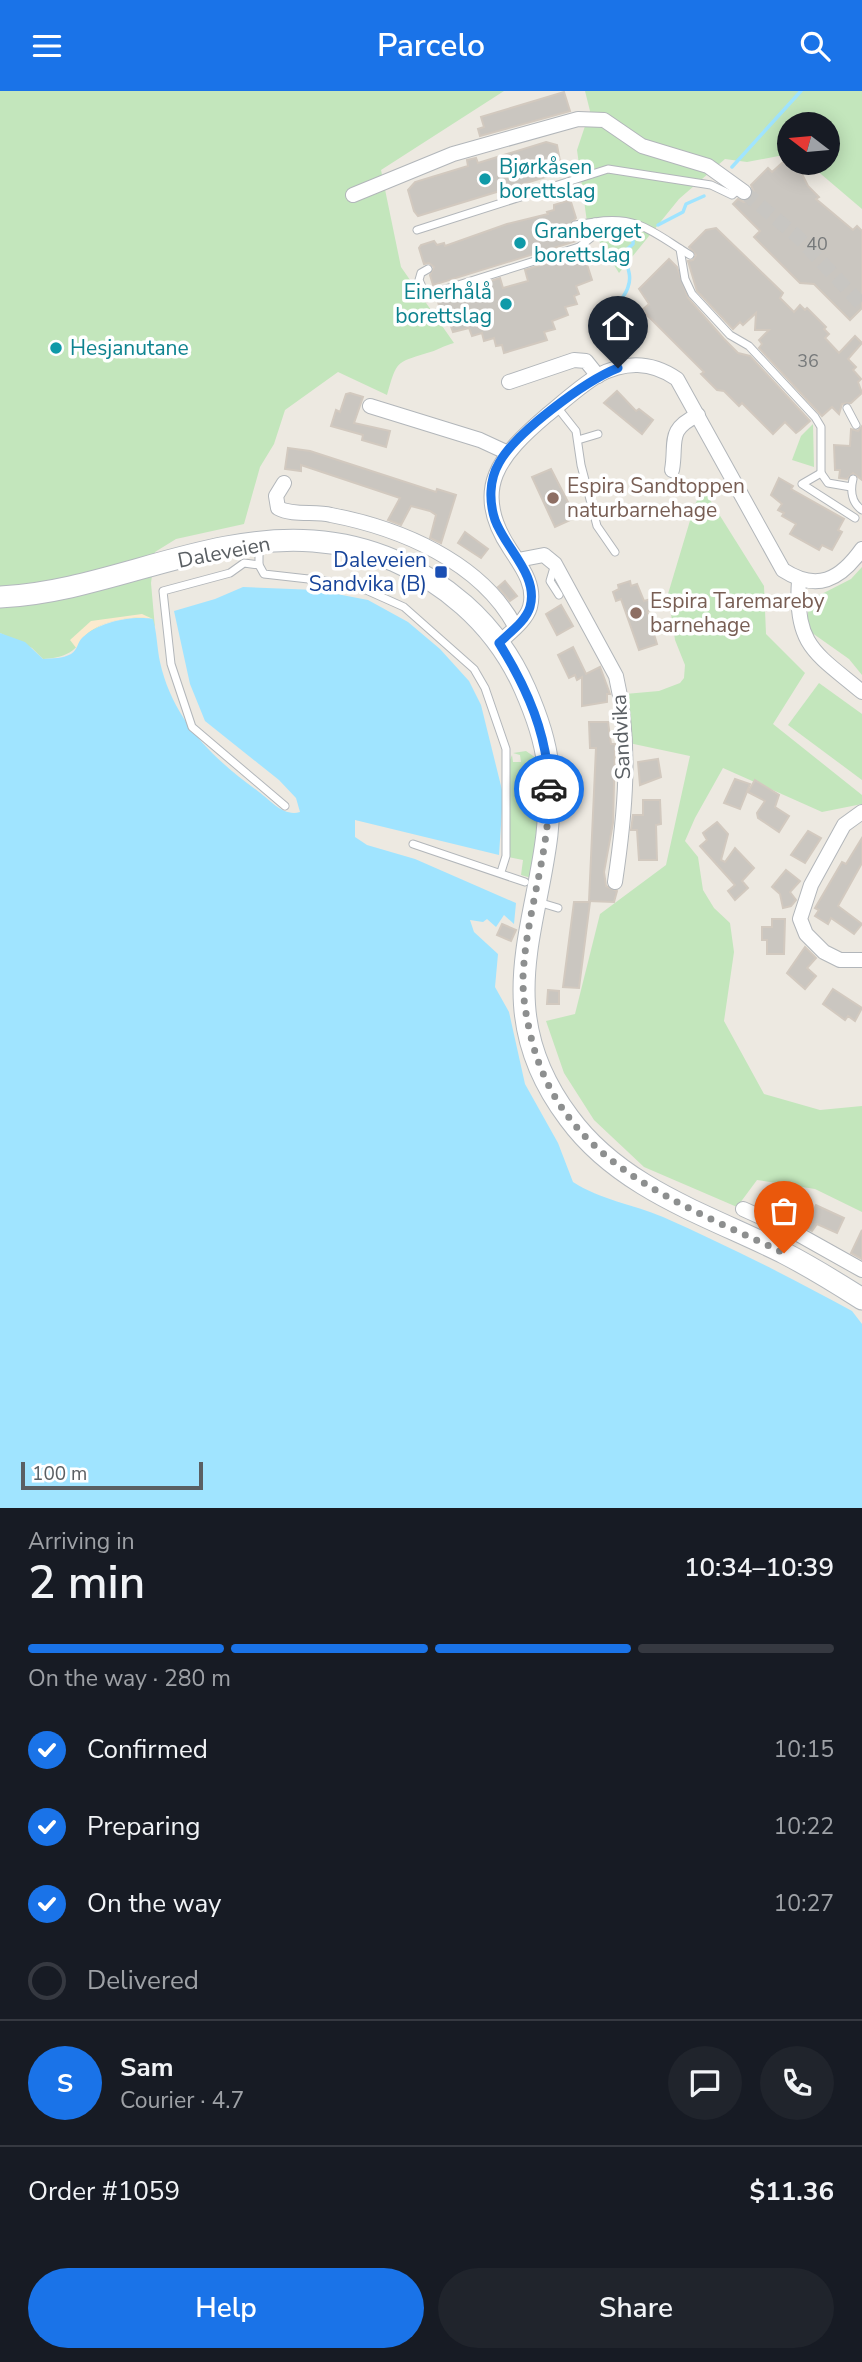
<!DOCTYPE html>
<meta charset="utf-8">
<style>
:root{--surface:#171b24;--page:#20242c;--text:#f1f3f6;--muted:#9ea1a6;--line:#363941;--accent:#1a73e8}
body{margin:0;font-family:"Nunito Sans",sans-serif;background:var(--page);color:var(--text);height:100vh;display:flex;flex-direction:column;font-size:26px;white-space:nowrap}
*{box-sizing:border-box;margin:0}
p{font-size:23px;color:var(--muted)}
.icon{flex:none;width:38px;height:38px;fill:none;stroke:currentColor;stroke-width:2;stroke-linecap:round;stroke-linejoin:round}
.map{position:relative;height:1417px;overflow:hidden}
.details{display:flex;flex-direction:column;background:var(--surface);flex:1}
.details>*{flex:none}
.needle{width:46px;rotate:286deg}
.controls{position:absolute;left:777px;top:21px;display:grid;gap:14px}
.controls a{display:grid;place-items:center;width:63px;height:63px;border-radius:50%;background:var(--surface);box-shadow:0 4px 18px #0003;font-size:35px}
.scale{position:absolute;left:21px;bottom:18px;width:182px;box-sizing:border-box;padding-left:7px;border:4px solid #5a5f63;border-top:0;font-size:19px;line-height:24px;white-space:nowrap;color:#5a5f63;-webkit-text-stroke:5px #fff;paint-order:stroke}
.pin{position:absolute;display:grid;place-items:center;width:60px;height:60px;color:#fff;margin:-72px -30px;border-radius:50% 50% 50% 0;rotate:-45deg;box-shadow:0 0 7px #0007}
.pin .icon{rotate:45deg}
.courier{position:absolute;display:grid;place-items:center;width:70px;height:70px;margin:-35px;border:5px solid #1a73e8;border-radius:50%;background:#fff;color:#222;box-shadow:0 2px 9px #0007}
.head em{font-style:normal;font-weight:600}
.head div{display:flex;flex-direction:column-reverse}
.head{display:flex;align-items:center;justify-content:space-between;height:119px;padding:0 28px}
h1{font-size:46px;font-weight:600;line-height:52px}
.bar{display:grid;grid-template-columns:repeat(4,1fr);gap:10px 7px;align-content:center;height:84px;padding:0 28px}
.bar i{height:9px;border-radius:5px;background:var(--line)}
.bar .selected{background:var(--accent)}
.bar p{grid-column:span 4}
.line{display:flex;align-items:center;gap:18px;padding:0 28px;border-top:2px solid var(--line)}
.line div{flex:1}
.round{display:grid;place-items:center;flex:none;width:74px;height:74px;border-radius:37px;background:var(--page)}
ol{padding:0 28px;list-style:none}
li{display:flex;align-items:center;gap:21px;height:77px}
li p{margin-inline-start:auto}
li .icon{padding:7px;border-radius:50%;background:var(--accent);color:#fff;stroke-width:4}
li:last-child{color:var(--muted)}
li i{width:38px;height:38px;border:4px solid var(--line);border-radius:50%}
.primary-button{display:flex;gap:14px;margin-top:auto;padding:14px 28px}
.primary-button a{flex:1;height:80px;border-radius:42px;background:var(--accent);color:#fff;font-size:28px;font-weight:600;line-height:80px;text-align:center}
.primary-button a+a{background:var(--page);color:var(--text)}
header{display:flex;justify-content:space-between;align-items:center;height:91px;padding:0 28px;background:var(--accent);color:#fff;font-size:32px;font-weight:600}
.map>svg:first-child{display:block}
</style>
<header><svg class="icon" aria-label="menu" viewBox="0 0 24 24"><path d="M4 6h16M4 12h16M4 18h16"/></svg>Parcelo<svg class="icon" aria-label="search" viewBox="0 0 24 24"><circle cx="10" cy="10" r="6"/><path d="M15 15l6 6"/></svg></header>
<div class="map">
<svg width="862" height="1417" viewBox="0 0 862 1417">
<rect width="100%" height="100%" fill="#ede9e1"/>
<g fill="#c3e6bc">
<path d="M0,0H504L381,79L401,176L454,252C445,254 436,260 427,262C395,272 397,270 387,304L338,281L285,319L274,353L260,376L244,433L176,448L155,461L151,492L155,537L152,528C139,525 110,528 98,536C73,553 79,566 43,568L32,557L0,542Z"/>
<path d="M585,0H862V118L808,72H828V33H789V63L747,71L725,68L679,108L619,182L587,131L577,59L590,20Z"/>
<path d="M813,333L814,376L792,369L801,345Z"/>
<path d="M701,404H707L764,495L766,543L805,582L773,633L862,704V713L822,721L723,677L695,727L685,750L698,766L703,799L714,817L730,832L734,861L724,930L764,1003L820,1019L862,1015V1121L815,1098L757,1089L737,1116L644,1076L594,1029L564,982L546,930L575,923L600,823L666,774L690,665L629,652L625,603L659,600L680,592L684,587L685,574L675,549L668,503L695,413Z"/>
<path d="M862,476V584L849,568L808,539V510L851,488Z"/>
<path d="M819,592L862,623V689L788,634Z"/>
<path d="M526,660L539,669L543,705L531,787L521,784L523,769L508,766L509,671L512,664L513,671H521L520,664L513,662Z"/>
</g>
<path fill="#fbeace" d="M142,523L153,528C129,523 84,532 77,558L70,549L91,530Z"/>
<path fill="#a0e4ff" d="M243,496L316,499L368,509L408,531L440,558L469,590L481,614L503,703L499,764L355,729V746L367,754L415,768L516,812L514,833L504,824L496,836L487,828L483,831L470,829L474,841L498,863L495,896L509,921L525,993L558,1052L573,1091C601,1109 632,1113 663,1126C728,1155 790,1186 852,1220L862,1233V1417H0V542L25,551L43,568C53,567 62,568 71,563C78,559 77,551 83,546C99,531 132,524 153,528C157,542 157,557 160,571C173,629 212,667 259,701C271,710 284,726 300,721L296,707L279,689L205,630L190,593L174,520L215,508Z"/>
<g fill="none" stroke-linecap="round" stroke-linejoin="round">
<g stroke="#a0e4ff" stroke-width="3.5">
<path d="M732,76L801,0"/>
<path d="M658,134L683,121L686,113L704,105"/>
<path d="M628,250L630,239L616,223C616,210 625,207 628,196C633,183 625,173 624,161L633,153V146"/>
</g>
</g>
<g fill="#cac6c0" stroke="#d2c9bf" stroke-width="2">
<path d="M564,1L570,20L480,45L478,38L484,36L481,26Z"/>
<path d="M546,51L557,54L562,81L418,125L414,120L408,99L415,91L468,75L467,69L476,67L478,72Z"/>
<path d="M782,72H814L802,83L808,95L819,106L816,108L853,139L857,135L862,140V217L850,229L814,193L800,192L754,146L760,140L733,113L738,108L744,111L751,107L754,101L751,94L768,77L772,81Z"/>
<path d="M567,110L571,111L576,127L569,134L577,140L579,148L576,150L433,194L430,184L434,176L429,172L424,173L419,157L421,154L434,150L437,154L444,152L445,155L507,133L548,123L547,121L554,119V114Z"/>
<path d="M716,137L783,202L780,207L794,221L800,214L805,219L807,217L826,236L824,238L829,243L825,247L839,262L855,245L862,252L848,268L856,276L853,279L861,288L858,291L862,302L851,312L842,313L839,323L832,316L822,325L759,257L762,253L759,249L769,239H755L756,222L743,234L740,231L733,238L697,200L688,170L693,169L696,164L689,156L706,139Z"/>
<path d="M583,161L592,189L576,195L579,203L574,205L577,213L565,216L568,224L552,230L555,238L544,241L547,249L504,262L502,254L496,255L494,247L484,250L482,242L472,245L469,237L453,241L450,233L444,234L437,207L500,187L503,197L528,190L525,179Z"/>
<path d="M669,168L677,176L688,207L724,248L738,262L750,265L810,330L800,339L796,342L785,331L773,343L742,312L739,315L724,300L717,299L701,283L704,281L642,219L649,213L639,198Z"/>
<path d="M617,300L636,320L639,318L653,329L642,343L604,312Z"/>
<path d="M350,302L363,306L354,332L390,340L386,356L362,349L363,344L331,335L336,319L340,321L346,303Z"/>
<path d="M862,335V389L853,382L847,388L839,387L840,379H835L834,354L850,355L851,338L858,340Z"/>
<path d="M288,357L310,360L436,401L437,398L456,404L441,452L430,447L436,424L430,420L411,415L401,434L388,429L400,407L301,374V380L285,378Z"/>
<path d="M551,378L571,417L574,416L577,426L555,436L532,386Z"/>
<path d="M779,387L793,395L791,398L844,428L838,439L842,441L832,459L822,454L819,459L790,443L796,433L782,425L784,422L778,419L782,413L771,404Z"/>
<path d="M465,441L488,458L481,467L458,452Z"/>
<path d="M505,490L517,505L510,510L498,496Z"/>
<path d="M630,490L631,495L637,493L644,510L658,506L661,516L647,520L657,553L639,559L621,508L616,510L613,501L619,498L618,494Z"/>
<path d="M561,514L573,535L557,544L546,523Z"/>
<path d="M573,556L586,583L600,576L610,603H607V611L582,615V586L577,589L575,584L569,587L558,564Z"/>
<path d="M589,631H608L611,653H615L613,732L604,781L606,795L617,800L614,811L589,810L596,657H590Z"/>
<path d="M658,668L661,686L640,694L638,671Z"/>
<path d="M735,688L750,693L740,718L724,712Z"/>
<path d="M755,689L779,704L775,716L789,725L779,741L758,727L757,722L765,710L748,701Z"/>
<path d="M643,709H660L661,733L656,734L657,769H639L637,739H631L633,724H643Z"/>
<path d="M717,731L728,743L721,769L725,771L735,757L754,777L742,790L748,797L735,809L728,800L735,794L700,755L707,749L703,742Z"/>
<path d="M808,740L821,747L805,772L791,764Z"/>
<path d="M862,747V772L838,815L862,833L854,843L831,827L828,833L815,825L819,819L815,817L842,771L846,773Z"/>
<path d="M786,779L800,790L790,801L796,809L791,815L783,817L780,803L772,796Z"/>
<path d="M574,811H590L579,897L563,896Z"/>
<path d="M772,828H785L784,863H767V849H762V836H772Z"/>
<path d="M502,833L516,839L511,850L497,844Z"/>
<path d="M805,856L816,867L807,877L816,885L805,898L787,882Z"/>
<path d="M833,898L862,917L855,930L848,925L845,929L823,913Z"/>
<path d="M548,899L559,900V913H547Z"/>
<path d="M768,1099L798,1110L796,1113L813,1121L816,1114L844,1127L837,1142L817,1133L812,1140L801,1134L803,1131L761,1114Z"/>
<path d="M862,1139V1168L851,1162Z"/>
</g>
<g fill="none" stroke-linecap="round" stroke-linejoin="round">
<path stroke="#c8c6c2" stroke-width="14" stroke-dasharray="14 7" stroke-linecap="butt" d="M744,101L797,145L862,214"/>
<defs>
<g id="service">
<path d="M595,131C639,124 655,143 690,164"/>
<path d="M417,139L608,78L711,94L732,104L739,98"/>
<path d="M680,158L685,188L692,203L730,244L749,255L815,326L821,336V382"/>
<path d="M428,178L421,182L419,189L423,198L436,201L579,156L592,146L595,131L575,134"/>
<path d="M557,316L576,340L581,374L597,435L615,461"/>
<path d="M847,317L856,334"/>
<path d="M578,349L598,343"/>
<path d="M853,388C850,400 852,412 862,419"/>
<path d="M851,396L828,392L821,382L802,393L855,427"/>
<path d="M259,455V474L264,483L326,490L366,499L404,516L474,578L485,597L506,658V765L501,781"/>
<path d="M555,473L550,490L559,504"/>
<path d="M259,474L244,472L230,482L163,500L171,573L192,636L285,715"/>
<path d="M413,753L525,791"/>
<path d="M538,811L558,817"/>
</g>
<g id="minor">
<path d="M353,104L453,63L578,28L604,29L642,55L708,75L744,101"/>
<path d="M509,291L574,269L586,270L598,285"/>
<path d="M370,315L480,349L506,361"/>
<path d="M672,379C677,351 666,339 698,324"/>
<path d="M284,392L276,405L278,417C293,425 315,420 331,424C399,437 480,470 515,535"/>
<path d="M518,469L544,464L555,473L616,585C632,652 625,724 615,791"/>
<path d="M799,490C794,555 817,563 862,601"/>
<path d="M499,552C509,542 526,530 530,516C536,494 521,475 510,458C470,398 500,364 547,324C563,311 579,296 597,285C625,270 651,270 677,288L783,479C817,501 840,489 862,458"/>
<path d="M862,721L844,734L811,794L800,828L806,843L824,861L840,869H862"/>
<path d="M743,1118L796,1142L862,1179"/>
</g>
<path id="secondary" d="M0,506C106,501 206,442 313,450C370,454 422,477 464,514C490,537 511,566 525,598C536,623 546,650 548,677C561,806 474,901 569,1027C621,1098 708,1124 784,1162C811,1176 837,1192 862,1208"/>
</defs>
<use href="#service" stroke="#b2b6ba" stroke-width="9"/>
<use href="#minor" stroke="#b2b6ba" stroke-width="16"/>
<use href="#secondary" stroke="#b3b8bd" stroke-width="23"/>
<use href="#service" stroke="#fff" stroke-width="7"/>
<use href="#minor" stroke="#fff" stroke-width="14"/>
<use href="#secondary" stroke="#fff" stroke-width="21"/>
</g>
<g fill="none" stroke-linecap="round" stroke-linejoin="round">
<path stroke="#8d8f8f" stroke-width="7" stroke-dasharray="0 12.6" d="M549,698C550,757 529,814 524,872C521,897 525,921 531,946C561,1072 679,1112 784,1162"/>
<path stroke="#1a73e8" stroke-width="9" d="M549,698C548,644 527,597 499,552C509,542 526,530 530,516C539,484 505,457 495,429C489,411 489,389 499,372C515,342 585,290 618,277"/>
</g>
<g fill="#0f9aa8" stroke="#fff" stroke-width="2.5">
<circle cx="485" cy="88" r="7"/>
<circle cx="520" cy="152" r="7"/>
<circle cx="506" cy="213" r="7"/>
<circle cx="56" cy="257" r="7"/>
</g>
<g fill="#8d6e63" stroke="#fff" stroke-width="2.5">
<circle cx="553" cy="407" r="7"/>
<circle cx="636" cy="522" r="7"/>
</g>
<rect fill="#1a4fb4" stroke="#fff" stroke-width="2.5" x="434" y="474" width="14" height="14" rx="3.5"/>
<g text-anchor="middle" stroke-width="7" stroke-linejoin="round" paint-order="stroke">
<g font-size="18" fill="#76797a">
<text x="817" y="159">40</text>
<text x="808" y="276">36</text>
</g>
<g font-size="21" fill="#0d838f" stroke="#fff" text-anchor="start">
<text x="499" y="83">Bjørkåsen<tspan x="499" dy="24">borettslag</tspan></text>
<text x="534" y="147">Granberget<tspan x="534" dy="24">borettslag</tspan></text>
<text x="492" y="208" text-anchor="end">Einerhålå<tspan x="492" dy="24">borettslag</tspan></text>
<text x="70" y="264">Hesjanutane</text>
</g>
<g font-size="21" fill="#785e54" stroke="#fff" text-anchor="start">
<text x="567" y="402">Espira Sandtoppen<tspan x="567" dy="24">naturbarnehage</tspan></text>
<text x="650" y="517">Espira Taremareby<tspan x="650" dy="24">barnehage</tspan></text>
</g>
<g font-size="21" fill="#5a5f63" stroke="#fff">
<text transform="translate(224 461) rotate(-11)" y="7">Daleveien</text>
<text transform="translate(621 646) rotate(-93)" y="7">Sandvika</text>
</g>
<g font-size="21" fill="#164399" stroke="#fff" text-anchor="end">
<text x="427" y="476">Daleveien<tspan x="427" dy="24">Sandvika (B)</tspan></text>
</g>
</g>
</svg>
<div class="controls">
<a><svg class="needle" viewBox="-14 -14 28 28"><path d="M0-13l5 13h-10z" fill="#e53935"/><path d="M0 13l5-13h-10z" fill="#9ea1a6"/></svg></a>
</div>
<div class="scale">100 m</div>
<div class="pin" style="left:784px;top:1162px;background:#ea580c"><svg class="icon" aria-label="bag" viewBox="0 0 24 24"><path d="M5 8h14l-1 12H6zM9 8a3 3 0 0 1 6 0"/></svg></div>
<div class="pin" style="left:618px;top:277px;background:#1f2937"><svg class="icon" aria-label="home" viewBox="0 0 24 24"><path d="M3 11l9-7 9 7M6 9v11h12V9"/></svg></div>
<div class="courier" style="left:549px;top:698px"><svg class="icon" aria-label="car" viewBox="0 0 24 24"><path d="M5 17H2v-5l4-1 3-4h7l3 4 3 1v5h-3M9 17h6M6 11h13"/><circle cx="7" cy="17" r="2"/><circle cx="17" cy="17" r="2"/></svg></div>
</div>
<section class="details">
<div class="head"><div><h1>2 min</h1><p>Arriving in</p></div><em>10:34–10:39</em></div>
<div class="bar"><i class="selected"></i><i class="selected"></i><i class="selected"></i><i></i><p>On the way · 280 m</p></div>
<ol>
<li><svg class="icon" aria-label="check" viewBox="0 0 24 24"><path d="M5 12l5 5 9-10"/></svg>Confirmed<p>10:15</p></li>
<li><svg class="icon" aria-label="check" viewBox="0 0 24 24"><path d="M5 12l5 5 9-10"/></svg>Preparing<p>10:22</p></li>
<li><svg class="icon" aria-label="check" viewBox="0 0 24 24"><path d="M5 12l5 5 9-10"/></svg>On the way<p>10:27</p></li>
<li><i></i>Delivered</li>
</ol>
<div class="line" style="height:126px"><b class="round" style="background:var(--accent);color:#fff">S</b><div><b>Sam</b><p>Courier · 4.7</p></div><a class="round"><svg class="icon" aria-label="chat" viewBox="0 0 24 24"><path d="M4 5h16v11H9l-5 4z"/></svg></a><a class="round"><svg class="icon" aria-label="phone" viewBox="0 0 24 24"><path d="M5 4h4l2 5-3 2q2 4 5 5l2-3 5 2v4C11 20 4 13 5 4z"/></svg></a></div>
<div class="line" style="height:91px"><div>Order #1059</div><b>$11.36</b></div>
<div class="primary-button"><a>Help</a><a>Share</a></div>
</section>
